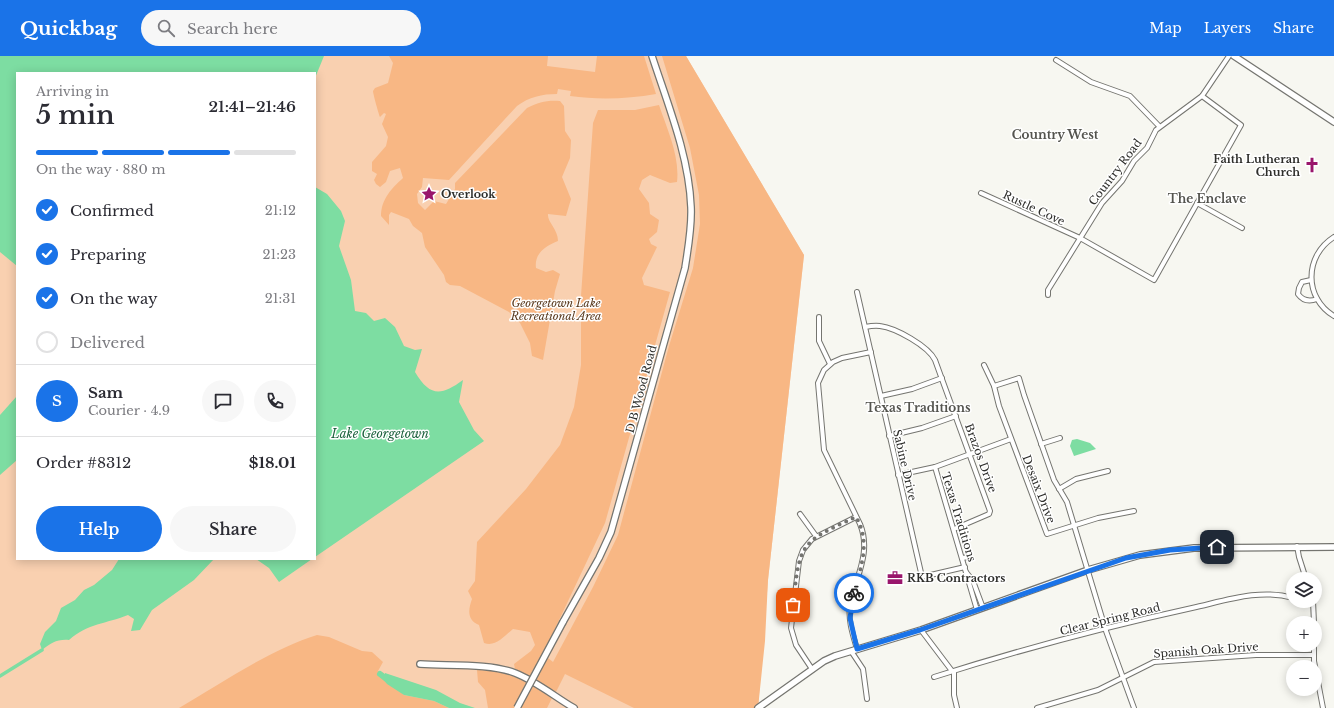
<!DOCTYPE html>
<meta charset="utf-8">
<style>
:root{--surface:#fff;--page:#f7f7f7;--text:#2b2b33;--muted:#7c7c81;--line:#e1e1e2;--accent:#1a73e8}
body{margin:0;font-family:"Libre Baskerville",serif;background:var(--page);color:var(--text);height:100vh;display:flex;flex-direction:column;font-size:15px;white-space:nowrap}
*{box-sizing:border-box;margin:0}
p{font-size:13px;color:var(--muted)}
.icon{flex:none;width:22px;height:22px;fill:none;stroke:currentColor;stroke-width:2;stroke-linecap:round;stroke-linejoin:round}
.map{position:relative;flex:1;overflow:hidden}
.drawer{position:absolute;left:16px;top:16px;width:300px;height:488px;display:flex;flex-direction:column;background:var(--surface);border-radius:0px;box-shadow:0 2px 10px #0003}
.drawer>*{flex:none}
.tools{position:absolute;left:1286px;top:516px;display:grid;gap:8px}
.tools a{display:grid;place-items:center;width:36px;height:36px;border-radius:50%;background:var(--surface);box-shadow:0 2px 10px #0003;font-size:20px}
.pin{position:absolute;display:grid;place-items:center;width:34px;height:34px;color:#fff;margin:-17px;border-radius:8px;box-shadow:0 2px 6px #0006}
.courier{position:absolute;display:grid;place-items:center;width:40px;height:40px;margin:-20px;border:3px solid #1a73e8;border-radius:50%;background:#fff;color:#222;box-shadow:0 1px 5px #0007}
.summary em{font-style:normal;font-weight:600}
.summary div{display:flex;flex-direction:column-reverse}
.summary{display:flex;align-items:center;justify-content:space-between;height:68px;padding:0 20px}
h1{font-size:26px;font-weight:600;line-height:30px}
.bar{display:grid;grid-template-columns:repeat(4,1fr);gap:6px 4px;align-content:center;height:48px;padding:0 20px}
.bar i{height:5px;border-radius:3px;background:var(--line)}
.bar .on{background:var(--accent)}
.bar p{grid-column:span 4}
.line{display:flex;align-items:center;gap:10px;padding:0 20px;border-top:1px solid var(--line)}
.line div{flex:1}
.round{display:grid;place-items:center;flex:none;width:42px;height:42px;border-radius:21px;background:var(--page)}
ol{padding:0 20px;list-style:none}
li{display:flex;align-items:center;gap:12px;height:44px}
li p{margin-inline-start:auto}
li .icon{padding:4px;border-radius:50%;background:var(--accent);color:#fff;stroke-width:4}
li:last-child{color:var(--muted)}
li i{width:22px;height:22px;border:2px solid var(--line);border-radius:50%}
.cta{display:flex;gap:8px;margin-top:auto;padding:8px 20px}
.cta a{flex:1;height:46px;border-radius:24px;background:var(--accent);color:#fff;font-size:16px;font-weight:600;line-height:46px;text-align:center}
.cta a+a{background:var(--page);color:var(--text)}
header{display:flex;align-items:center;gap:24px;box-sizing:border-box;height:56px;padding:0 20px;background:var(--accent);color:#fff}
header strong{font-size:19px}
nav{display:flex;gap:22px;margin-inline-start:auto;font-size:14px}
.search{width:280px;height:36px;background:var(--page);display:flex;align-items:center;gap:10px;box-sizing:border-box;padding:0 14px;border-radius:22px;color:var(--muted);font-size:15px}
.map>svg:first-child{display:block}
</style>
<header>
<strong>Quickbag</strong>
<div class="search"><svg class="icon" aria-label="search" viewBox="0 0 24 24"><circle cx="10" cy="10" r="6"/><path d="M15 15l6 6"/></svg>Search here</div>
<nav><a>Map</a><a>Layers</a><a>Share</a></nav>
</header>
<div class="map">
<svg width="1334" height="652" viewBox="0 0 1334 652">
<rect width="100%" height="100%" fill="#f7f7f1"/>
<path fill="#f9d0b0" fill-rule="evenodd" d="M0,0H686L804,199L768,524L758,652H0ZM17,17H315V503H17Z"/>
<g fill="#f8b784">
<path d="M389,0H548L547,10L595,16L597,0H644L656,38C628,43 598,44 570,40L571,35L558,33L557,38C542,38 529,41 517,50L449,124L423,122L422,131L417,138L418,147L425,154L434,145L446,148L455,133V127L527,52C539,46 547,44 560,45L564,50L565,75L571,84L570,102L562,121L571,143L566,160L548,158C547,166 558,173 558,185C546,190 534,197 536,212L546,216L553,214L560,218L555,235L543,304L532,300L530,287L520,267L509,256L460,230L450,229L446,226L444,219L425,191L422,177L413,170L409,163L391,156L389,159V169L381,160C381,143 392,132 403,122L400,112L390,115L386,126L380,131L376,128L374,124L377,118L372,115V106L386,90L388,81L382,68L386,58L384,57L380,61C379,59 373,38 373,35L375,32L388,27L393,7Z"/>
<path d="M662,0H686L804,199L768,524L765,585L758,652H634L565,618L555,638L515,613L514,608L531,595L535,589L530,576L513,573C503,581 496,591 484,587L479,569C467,564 468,554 472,543L468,535L475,525L477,486L526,433L560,389L574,351L581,309V240L593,67L598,54H635L659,49C667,73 680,100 677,126L670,127L650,119L642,124L639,133L649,147L650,158L659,164L657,176L649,183L651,188L657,191L642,222L644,229L670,236L605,467L543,598L553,606L593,531L618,479L669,290L693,212L700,168L699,139L690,92Z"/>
<path d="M317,579L329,581L362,595L372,596L383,606L378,615L384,617V619L404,639L434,645L449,652H179C220,628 273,592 317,579Z"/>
<path d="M477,614C512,615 524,625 552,642L547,652H488L485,634L478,626Z"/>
</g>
<g fill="#7ddda2">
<path d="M0,0H324L315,22V17H17V210L0,196Z"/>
<path d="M315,131L327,138L341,155L345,165L339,190L351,224L355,255L366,257L374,265L385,262L395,271L404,290L415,294L422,293L415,316C430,341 441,340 463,324L459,346L474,374L484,385L315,501Z"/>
<path d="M17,340V404L0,419V359Z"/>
<path d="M1077,383L1090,387L1096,393L1074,400L1070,390L1072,384Z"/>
<path d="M119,503H214L194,524L152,554L140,574L131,575L134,563L128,559C106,568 88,567 69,584C57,583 51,587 42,594L40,588L45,576L56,565L61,552L75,544L84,534L94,529L112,514Z"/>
<path d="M256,503H312L279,526L269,512Z"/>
<path d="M385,617L436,634L460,647L475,652H449L434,645L404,639L387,628L383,623Z"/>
</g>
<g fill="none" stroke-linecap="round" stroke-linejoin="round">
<path stroke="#7ddda2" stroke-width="3.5" d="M0,620L42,594"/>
<path stroke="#7ddda2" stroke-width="6" d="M380,618L389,625"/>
<defs>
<g id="street">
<path d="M1056,4L1091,26L1130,40L1159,70"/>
<path d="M981,137L1080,182L1154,224L1241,69L1202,40"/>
<path d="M1197,147L1242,172"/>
<path d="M1334,181C1304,200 1304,242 1334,260"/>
<path d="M1311,224L1302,226L1299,232L1298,238C1303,245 1309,246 1317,243"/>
<path d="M857,236L922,521L965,511"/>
<path d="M1048,239V234L1102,147L1122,125L1134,105L1147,92L1156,74L1202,40L1229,0"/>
<path d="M819,261V285L830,308"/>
<path d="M865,271C870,270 875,269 880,270C896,272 928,290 935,304L990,455L989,458L954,473"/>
<path d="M984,309L994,330L999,350L1047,478L1098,462L1134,455"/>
<path d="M994,330L1019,322L1024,339L1054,424L1067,446L1106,575L1134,652"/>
<path d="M881,340L912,333L942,322"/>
<path d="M889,380L922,372L956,360"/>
<path d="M1041,388L1060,382"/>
<path d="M935,411L977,554"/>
<path d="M898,419L935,411L1011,383"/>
<path d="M1059,433L1076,423L1108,415"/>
<path d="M800,458L816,480"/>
<path d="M1297,490L1299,501L1306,523"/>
<path d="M962,502L969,501"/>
<path d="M966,516L973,525L983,552"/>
<path d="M1305,545L1313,547"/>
<path d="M1313,545L1314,567"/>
<path d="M921,574L952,615"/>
<path d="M1314,589V605L1323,652"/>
<path d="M857,593C853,579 848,565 850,550C855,522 872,497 860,468L824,394L818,327L824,314L833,306L842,302L871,296"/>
<path d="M851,595L863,613L867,643"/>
<path d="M812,613L796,589L791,572L799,505L803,494L812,483L856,461"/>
<path d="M954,615V639L957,652"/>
<path d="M934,621C1019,594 1105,571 1192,552C1224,545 1260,532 1293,542"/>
<path d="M1037,652L1098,634L1154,606L1256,599H1313"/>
</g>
<g id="secondary">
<path d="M1234,0L1334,66"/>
<path d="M563,566L599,502L611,476L685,212C688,192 692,172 691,151C689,100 668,49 652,0"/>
<path d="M420,608C448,610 490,607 515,617C536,625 555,641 574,652"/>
<path d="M758,652L824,605L835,600L921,574L1088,514L1140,499L1194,492L1334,491"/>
</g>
</defs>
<use href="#street" stroke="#757570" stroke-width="6"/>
<use href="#secondary" stroke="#757570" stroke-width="8"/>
<use href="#street" stroke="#fff" stroke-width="4"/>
<use href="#secondary" stroke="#fff" stroke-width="5.5"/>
<defs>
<path id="secondary-bridge" d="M517,652L563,566"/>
</defs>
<use href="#secondary-bridge" stroke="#757570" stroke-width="8" stroke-linecap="butt"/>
<use href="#secondary-bridge" stroke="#fff" stroke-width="5.5"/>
</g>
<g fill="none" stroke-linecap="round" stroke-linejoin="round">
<path stroke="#747470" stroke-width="4" stroke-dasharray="0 7.2" d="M793,549C800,487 799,487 856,461C871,486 861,510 854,537"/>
<path stroke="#1a73e8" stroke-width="5" d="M854,537L850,562L857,593L920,574L1126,502L1170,494L1217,491"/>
</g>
<defs>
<symbol id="church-bare" viewBox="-9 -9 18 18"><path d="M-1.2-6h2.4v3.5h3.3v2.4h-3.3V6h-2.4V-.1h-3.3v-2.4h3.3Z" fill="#99166c" stroke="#fff" stroke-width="2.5" paint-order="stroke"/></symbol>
<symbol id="sight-bare" viewBox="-9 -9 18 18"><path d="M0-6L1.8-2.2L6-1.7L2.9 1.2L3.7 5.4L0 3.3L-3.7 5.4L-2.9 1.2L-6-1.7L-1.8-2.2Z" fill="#99166c" stroke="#fff" stroke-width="2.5" paint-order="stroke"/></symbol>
<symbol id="office-bare" viewBox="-9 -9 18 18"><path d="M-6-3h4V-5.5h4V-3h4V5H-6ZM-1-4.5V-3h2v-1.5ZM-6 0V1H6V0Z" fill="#99166c" stroke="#fff" stroke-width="2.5" paint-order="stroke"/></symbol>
</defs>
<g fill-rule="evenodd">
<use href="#church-bare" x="1301" y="98" width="22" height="22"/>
<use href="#sight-bare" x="418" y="127" width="22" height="22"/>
<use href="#office-bare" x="884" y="511" width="22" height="22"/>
</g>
<g text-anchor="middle" stroke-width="3" stroke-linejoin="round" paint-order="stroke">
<g font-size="11" font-weight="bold" fill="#2e2e2b" stroke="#fff" text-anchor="start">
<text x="1300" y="107" text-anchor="end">Faith Lutheran<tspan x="1300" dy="13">Church</tspan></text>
<text x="441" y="142">Overlook</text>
<text x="907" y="526">RKB Contractors</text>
</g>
<g font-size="11" fill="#2e2e2b" stroke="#fff">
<text transform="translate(1115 116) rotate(-53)" y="4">Country Road</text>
<text transform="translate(1034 152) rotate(25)" y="4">Rustle Cove</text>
<text transform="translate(641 333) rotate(-75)" y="4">D B Wood Road</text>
<text transform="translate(981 402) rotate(70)" y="4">Brazos Drive</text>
<text transform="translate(905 409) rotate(77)" y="4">Sabine Drive</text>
<text transform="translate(1039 433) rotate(69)" y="4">Desaix Drive</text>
<text transform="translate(959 461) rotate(73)" y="4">Texas Traditions</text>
<text transform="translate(1110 563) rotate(-14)" y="4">Clear Spring Road</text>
<text transform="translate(1206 594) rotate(-4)" y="4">Spanish Oak Drive</text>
</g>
<g font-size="11" font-style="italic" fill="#57371b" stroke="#fff">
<text x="556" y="251">Georgetown Lake<tspan x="556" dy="13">Recreational Area</tspan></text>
</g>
<g font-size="12" font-weight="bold" fill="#54544f" stroke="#fff">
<text x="1055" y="83">Country West</text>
<text x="1207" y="147">The Enclave</text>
<text x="918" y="356">Texas Traditions</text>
</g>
<g font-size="12" font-style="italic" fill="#1c623d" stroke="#fff">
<text x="380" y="382">Lake Georgetown</text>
</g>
</g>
</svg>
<div class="tools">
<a><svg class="icon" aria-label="layers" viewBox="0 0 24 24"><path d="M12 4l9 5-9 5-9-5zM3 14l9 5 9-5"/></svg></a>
<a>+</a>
<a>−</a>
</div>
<div class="pin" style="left:793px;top:549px;background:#ea580c"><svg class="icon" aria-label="bag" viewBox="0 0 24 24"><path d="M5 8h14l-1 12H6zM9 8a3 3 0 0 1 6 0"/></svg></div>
<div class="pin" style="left:1217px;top:491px;background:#1f2937"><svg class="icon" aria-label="home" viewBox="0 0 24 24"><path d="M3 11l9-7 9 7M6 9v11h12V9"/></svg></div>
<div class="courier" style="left:854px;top:537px"><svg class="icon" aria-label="bike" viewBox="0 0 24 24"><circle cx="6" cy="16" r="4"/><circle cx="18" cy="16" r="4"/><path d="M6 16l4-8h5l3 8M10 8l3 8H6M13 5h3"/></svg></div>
<section class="drawer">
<div class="summary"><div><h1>5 min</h1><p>Arriving in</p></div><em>21:41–21:46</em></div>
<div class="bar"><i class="on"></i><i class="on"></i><i class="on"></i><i></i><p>On the way · 880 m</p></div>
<ol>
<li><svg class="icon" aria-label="check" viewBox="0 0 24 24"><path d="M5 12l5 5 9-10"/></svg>Confirmed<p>21:12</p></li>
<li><svg class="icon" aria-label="check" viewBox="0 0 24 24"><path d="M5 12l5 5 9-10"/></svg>Preparing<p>21:23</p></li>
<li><svg class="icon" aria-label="check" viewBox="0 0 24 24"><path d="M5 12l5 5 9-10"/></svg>On the way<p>21:31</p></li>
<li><i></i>Delivered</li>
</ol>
<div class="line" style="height:72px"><b class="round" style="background:var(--accent);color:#fff">S</b><div><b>Sam</b><p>Courier · 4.9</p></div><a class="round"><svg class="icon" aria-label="chat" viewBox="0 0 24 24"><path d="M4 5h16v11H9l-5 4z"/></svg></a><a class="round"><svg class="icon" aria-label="phone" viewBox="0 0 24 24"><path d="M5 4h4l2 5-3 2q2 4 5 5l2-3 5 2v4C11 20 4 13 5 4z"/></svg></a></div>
<div class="line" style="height:52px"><div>Order #8312</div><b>$18.01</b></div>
<div class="cta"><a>Help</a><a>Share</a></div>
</section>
</div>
